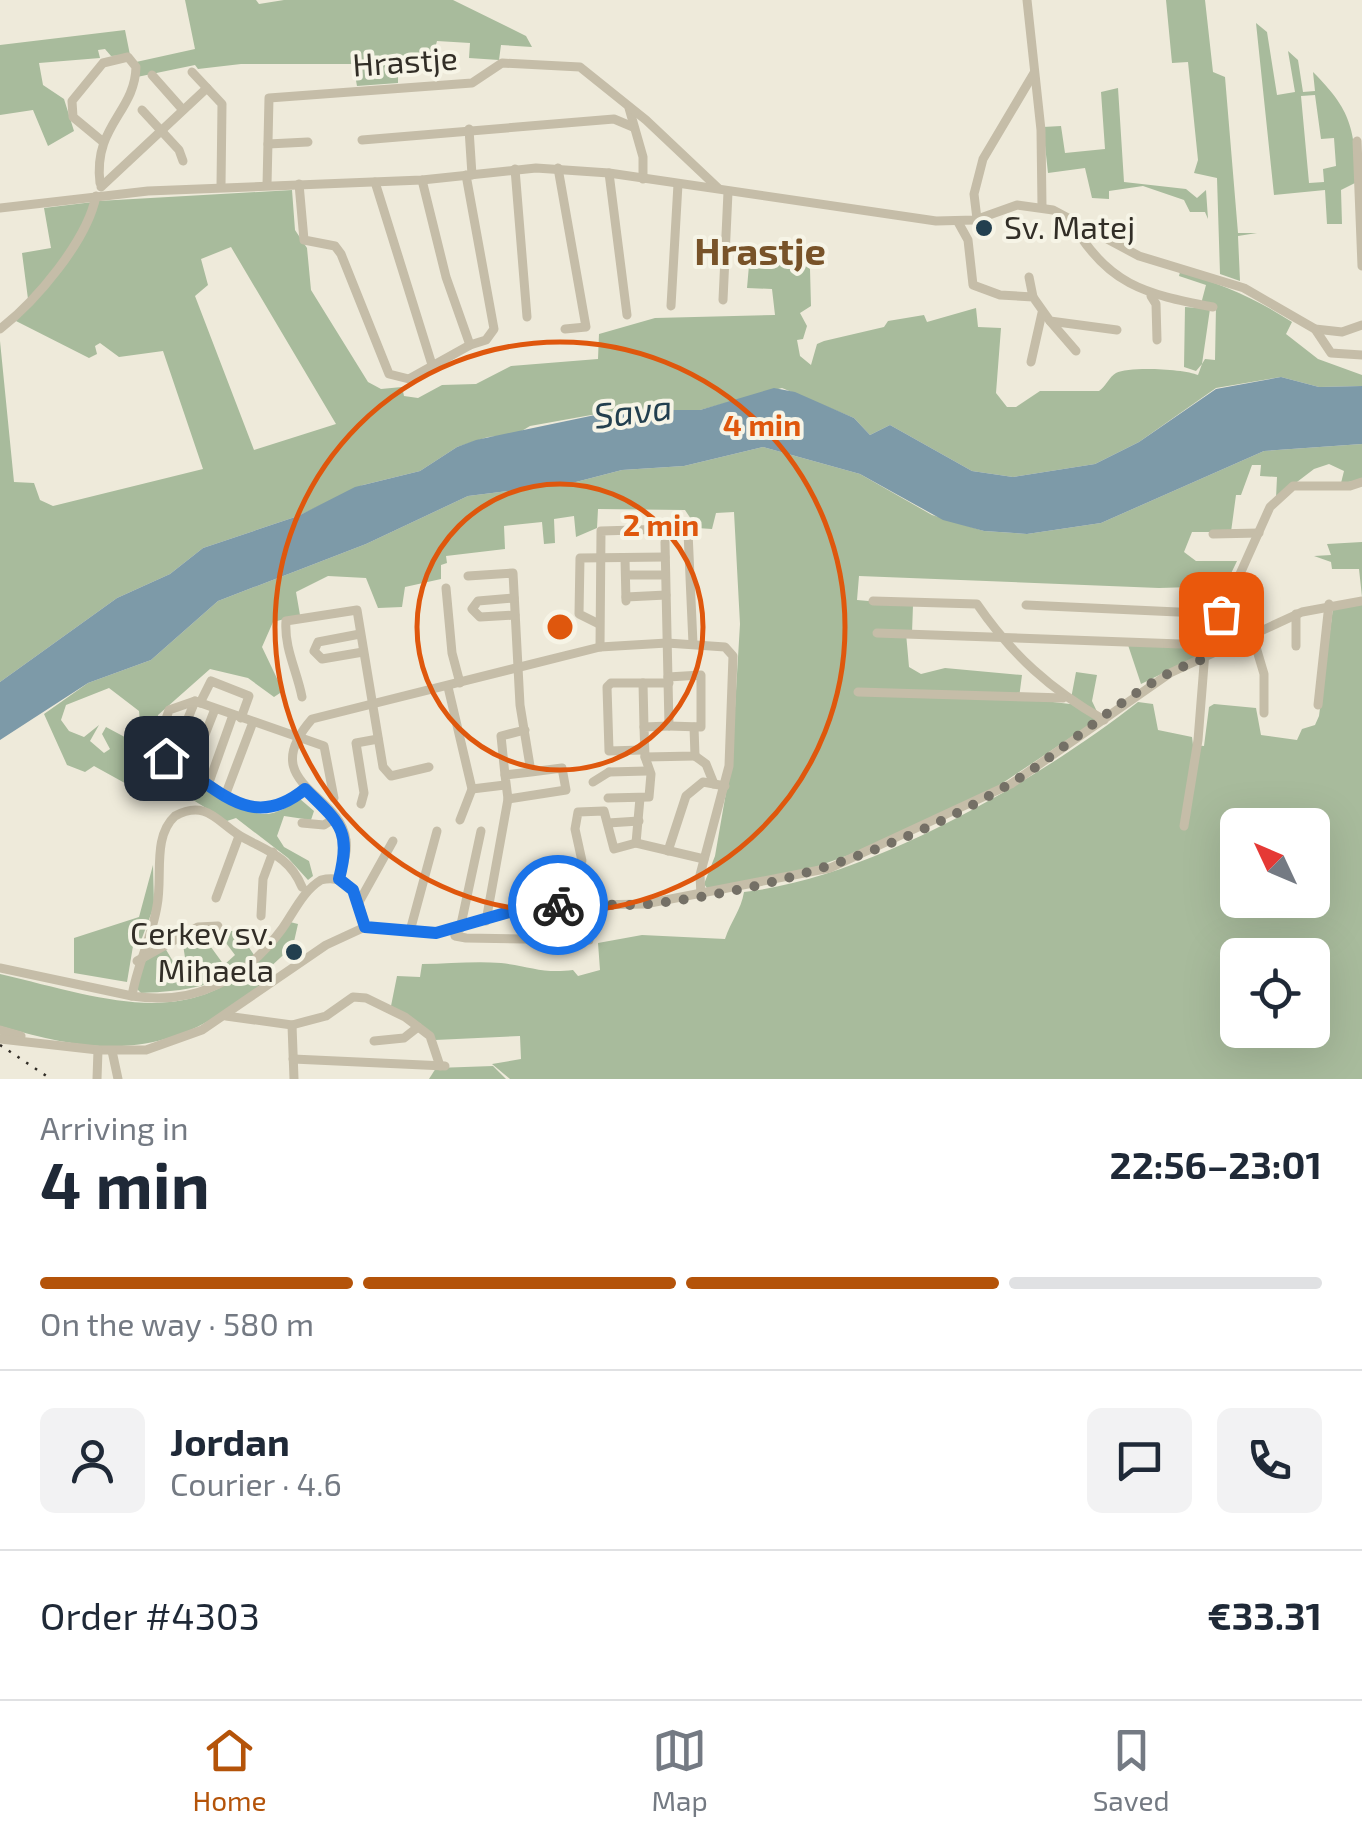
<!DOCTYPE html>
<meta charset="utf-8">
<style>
:root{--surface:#fff;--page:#f2f2f3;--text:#1f2937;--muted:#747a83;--line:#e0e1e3;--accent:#b45309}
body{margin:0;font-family:"Exo 2",sans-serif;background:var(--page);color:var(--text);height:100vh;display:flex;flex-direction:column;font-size:38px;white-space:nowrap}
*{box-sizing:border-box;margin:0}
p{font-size:32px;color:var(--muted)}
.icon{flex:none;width:55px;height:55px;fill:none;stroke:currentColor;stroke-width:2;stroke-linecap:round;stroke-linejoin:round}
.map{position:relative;height:1079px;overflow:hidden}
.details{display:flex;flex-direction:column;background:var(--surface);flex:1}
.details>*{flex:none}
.needle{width:65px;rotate:314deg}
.controls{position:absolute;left:1220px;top:808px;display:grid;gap:20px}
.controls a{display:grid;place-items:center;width:110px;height:110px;border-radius:15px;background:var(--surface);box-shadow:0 10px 40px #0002;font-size:50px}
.pin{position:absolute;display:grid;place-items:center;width:85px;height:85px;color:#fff;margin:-42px;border-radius:20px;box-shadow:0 5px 15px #0006}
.courier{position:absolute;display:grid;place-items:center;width:100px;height:100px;margin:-50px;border:8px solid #1a73e8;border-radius:50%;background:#fff;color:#222;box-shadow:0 2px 12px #0007}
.headline em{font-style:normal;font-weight:700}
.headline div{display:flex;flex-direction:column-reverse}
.headline{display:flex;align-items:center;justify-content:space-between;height:170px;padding:0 40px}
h1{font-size:65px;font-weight:700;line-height:75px}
.bar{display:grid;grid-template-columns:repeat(4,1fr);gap:15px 10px;align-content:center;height:120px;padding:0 40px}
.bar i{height:12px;border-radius:8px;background:var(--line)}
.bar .on{background:var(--accent)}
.bar p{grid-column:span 4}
.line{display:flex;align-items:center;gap:25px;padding:0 40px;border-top:2px solid var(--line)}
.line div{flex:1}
.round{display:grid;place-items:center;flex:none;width:105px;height:105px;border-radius:15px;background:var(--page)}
.dock{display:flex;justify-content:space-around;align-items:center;height:140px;border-top:2px solid var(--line);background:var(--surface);font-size:28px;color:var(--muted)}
.dock a{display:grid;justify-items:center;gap:5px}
.dock .on{color:var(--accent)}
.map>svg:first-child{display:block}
</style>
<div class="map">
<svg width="1362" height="1079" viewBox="0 0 1362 1079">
<rect width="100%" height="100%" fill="#eeeada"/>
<g fill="#a8bb9c" fill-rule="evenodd">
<path d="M185,0H256L259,4L284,0H453L526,36L532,47L501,45L499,60L469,58L470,43L437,41L432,59L398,60V83L357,86L353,64H241L198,69L195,65L137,77L136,62L195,49Z"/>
<path d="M1166,0H1205L1213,72L1225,77L1238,233H1257L1238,236L1240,281L1220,274L1217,178L1194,173L1198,160L1188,62L1172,63Z"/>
<path d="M1256,23L1267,32L1277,95L1295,92L1288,51L1298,60L1303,92L1315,91L1313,72C1352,111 1354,128 1357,182L1341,190L1342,224H1327L1325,190L1274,195ZM1315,95L1321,139L1334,138L1336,166L1323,169L1324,182L1309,183L1301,96Z"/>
<path d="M125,30L130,55L111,56L105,49L98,50L100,58L39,63L43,85L64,99L74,131L48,146L33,110L0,115V45Z"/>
<path d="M1118,88L1124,182L1186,189L1197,198L1206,190L1208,219L1205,212H1190L1184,200L1143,186L1109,191V199L1092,198L1085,168L1048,173L1043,127L1061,126L1065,153L1105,149L1101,92Z"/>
<path d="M292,190L295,230L307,248L311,290L368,382L381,389L402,387L404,396L418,398L442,385L476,384L511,366L598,359L599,334L655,318L775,315L772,289L747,288L750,254L770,259L771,253L789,256L810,269L811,306L800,313L807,326L803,339L797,340L800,356L811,365L817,344L824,341L884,327L888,321L924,315L927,322L976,308L978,327L1001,328L996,393L1007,407H1016L1040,391H1099C1106,386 1109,377 1116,373C1129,366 1184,369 1198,375L1202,364L1196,371L1184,367L1185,307L1210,309L1202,364L1205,359L1215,360L1216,306L1201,304L1206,285L1179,276L1180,272C1222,284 1255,298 1292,322L1286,334L1318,359L1362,375V386L1319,387L1281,377L1216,388L1139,442L1095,464L1013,477L972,471L890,425L870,435L854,418L782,388L700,410H619L530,426L515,435L488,437L457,447L420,471L363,485L298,516L203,548L170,574L117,598L0,682V341L14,482L34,483L40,500L53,506L203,469L163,351L119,357L100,343L95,346L97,354L89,358L14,320L39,295L98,201ZM231,247L336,424L254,450L195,296L208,285L201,259Z"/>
<path d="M93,202C83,237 54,274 28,299L22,253L51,248L44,208Z"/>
<path d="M1362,444V480L1341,483L1344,471L1329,464L1314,469L1276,498L1277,477L1260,476L1261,465H1252L1241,495H1236L1231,532H1192L1184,552L1196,561H1237L1225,586L1159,588L859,576L857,600L913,605L912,633H906L909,667L921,674L945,668L1022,675L1019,698L1070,704L1076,672L1097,675L1092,701L1100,718L992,790L849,855L790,876L707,888L704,884L715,856L732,758L740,624L734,512L716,513L712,529L697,528L685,510L598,509L597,528L576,537L574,516L554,519L555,543L544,544L542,522L504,526L505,549L446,556L447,563L441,565V579L405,587L402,607L378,608L366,578L328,576L296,592L300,615L273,622L262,647L283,691L274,697L248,678L210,669L158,715L156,751L142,745L139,711L109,688L66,705L61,720L69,731L84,737L99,725L90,741L104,753L110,749L102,734L106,727L134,742L126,758L134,763L143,753C166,766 238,813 264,814C278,814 289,806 300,799L314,811L311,820L284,816L277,836L284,847L309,861L313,876L308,880L288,858L236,818L227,821L172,787H132L94,766L85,772L67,765L44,714L88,683L151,660L218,601L366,544L468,496L572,483L622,470L684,466L763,447L860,474L932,515L984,531L1027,534L1101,523L1264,451Z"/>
<path d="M1362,542V597L1359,569H1332L1331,562L1314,556L1331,555L1327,544Z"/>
<path d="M1362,604V1079H510L492,1064L521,1059L520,1036L435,1040L390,1011L397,976L420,977L422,964C449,964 472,961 501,963C529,966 543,974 573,970L578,976L600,970L598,943L642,935L725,939C731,921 741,910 744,892C871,878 1038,780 1138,702L1153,704L1158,730L1192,737L1193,745L1204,746L1209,707L1214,704L1256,708L1261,735L1297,740L1302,729L1315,725L1319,716L1333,608ZM1238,825H1312V900H1238ZM1238,955H1312V1030H1238Z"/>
<path d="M1127,642L1199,644L1204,653L1141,684Z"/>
<path d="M153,865L154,906L139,946H133L127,982L74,973V938L139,917Z"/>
<path d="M290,922L298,924L293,946L267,970L270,977C179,1056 113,1060 0,1026V974C119,1002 209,1040 290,922Z"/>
<path d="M217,931H238L254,955C219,988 186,991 141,993L137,989L141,964L165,948L174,963L186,964L182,938L200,932L224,965L235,955Z"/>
<path d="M493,1066L506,1079H429L436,1068Z"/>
</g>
<path fill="#7d9aa8" d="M1281,377L1319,387L1362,386V444L1264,451L1101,523L1027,534L984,531L943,520L860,474L763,447L684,466L622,470L572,483L468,496L366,544L218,601L151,660L88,683L0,740V682L117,598L170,574L203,548L298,516L355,487L420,471L457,447L476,440L619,410H700L774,388L795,392L854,418L870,435L890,425L972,471L1013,477L1095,464L1139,442L1216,389Z"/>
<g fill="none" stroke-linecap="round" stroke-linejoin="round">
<g stroke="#c5bda8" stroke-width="9">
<path d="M1027,0L1041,130L1042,207"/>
<path d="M192,72L222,104L221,186"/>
<path d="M152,75L183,110"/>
<path d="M629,108L643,157V179"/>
<path d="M142,110L179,150L183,161"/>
<path d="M469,129L472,175"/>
<path d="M362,140L614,119L633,127"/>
<path d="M1357,141L1362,266"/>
<path d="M268,144L308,142"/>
<path d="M558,168L586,327L565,329"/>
<path d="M515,169L527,317"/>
<path d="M609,173L627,315"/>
<path d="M422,180L446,277L470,345"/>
<path d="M375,182L433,368"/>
<path d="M100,183C93,126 135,112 136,67L128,57L103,63L72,101L73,117L102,141"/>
<path d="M299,184L304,240L335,246L341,254L389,374L409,379L470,345L486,340L494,329L466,175"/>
<path d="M267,185L269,98L472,83L502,63L580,67L646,120L718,188"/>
<path d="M101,187L207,88"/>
<path d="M0,208L148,191L422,180L536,168L609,173L936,221L975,220L1017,205L1053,210L1139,256L1244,288L1315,329L1342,332L1362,325"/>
<path d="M977,219L974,194L983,159L1034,73"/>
<path d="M1070,219C1106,285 1145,294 1213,307"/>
<path d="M958,222L968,240L973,285L1000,295L1033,297L1050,321L1117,330"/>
<path d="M1029,277L1033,297"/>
<path d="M1151,296L1156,304L1157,340"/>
<path d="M723,300L728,192"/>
<path d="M671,306L678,184"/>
<path d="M1050,321L1076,351"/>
<path d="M0,329C36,301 87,241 96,196"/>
<path d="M1315,329L1331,353L1362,355"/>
<path d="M1031,362L1042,313"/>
<path d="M1213,534L1259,533"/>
<path d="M665,542L669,726L644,727L645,757L695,756L694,727"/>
<path d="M625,559L626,601"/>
<path d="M626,575H665"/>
<path d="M468,576L513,573L520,705L531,772L505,775L508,799L566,790L562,768L531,772"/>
<path d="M446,588L452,653L460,683"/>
<path d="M626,597L666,595"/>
<path d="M514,598L478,601L472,609L480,617L515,615"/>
<path d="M873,601L977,604C1012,655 1051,690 1104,720"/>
<path d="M1026,605L1221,614"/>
<path d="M599,624L579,614L580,558L665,557"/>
<path d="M877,633L1208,645"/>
<path d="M360,634L318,642L314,651L322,659L363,652"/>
<path d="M1253,637L1264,674V713"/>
<path d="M1296,646V614"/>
<path d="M600,647L601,531L668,529V525H681L688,532L693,644"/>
<path d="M668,677L701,675V727L669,726"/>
<path d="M643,683L644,727"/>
<path d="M448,687L472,789L460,820"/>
<path d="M858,692L1063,698"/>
<path d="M302,697C297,671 284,648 286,621L357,610L383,767L391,776L429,767"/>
<path d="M200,703L211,681L249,696L241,718"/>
<path d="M1318,705L1329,604"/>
<path d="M642,750L609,751L607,687L611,683H669"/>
<path d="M695,756L706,764L714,784"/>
<path d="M171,760L195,701"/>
<path d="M191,770L215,709"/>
<path d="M609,772L647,771"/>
<path d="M505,775L501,736L525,730"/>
<path d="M593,782L609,772"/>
<path d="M208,785L233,715"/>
<path d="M305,789C260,825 234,804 195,773C181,762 168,760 157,746L169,710L195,701L324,746L334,798"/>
<path d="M472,789L505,785"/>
<path d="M225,796L253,722"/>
<path d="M608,798L649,797L651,774L645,757"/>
<path d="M361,804L364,793L356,743L378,739"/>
<path d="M302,823L324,825L335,818"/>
<path d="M608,823L639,821"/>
<path d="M1184,826L1198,740L1205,652L1270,507L1293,486H1350L1362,482"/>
<path d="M636,843L640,798"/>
<path d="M668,851L686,796L703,782L725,786"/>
<path d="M534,871L536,906"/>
<path d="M339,879C342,867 348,853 346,840C340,792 255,784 312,719L600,647L667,643L725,647L733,656L729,766L700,875L701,896"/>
<path d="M302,887C290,858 270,852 244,838C219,825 208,798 175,816C152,837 163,877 157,906C152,937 137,965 132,996C195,1006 245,979 282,929C294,912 303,891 321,880C352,872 360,902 365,927"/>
<path d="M216,898L239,836"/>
<path d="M359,902L393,841"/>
<path d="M565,904L569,872L582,861L575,829L578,812L604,811L614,849L636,843L704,859"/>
<path d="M261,916L263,879L273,852"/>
<path d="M486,921L508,799"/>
<path d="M460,929L481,831"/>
<path d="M410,931L437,831"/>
<path d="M454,931L455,936L466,938L589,940L591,904"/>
<path d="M137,961L198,927L218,926"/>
<path d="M0,968L132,996"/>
<path d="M226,1016L292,1025L294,1079"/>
<path d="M292,1025L326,1016L353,997L366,998L405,1017L430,1036L440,1066"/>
<path d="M0,1030L21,1036"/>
<path d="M0,1039L98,1050H146L202,1030L326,945L365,927L436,933L536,906L645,904L830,868L1011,784L1170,673L1302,612L1362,601"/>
<path d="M374,1041L404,1038L418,1027"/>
<path d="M112,1051L118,1079"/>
<path d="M293,1059L445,1066"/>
<path d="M97,1079L98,1050"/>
</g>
<path stroke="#322e27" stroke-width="2.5" stroke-dasharray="2.5 8" stroke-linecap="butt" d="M0,1045L51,1079"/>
</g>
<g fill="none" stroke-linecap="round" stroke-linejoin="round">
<path stroke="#747066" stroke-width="10" stroke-dasharray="0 18" d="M558,905C588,902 618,907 649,904C777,890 902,849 1013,782C1071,747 1142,676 1204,659L1221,614"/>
<path stroke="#1a73e8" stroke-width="12" d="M166,758C216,784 249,835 305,789C339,823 352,829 339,879L353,890L365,927L436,933L513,911L558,905"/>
</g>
<g fill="none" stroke="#df570d" stroke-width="5">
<circle cx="560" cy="627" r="143"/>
<circle cx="560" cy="627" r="285"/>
</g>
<g fill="#223f4f" stroke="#f6f4e6" stroke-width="4">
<circle cx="984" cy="228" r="10"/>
<circle cx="294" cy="952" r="10"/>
</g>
<g text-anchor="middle" stroke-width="8" stroke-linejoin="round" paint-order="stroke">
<g font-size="32" fill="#322e27" stroke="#f6f4e6">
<text transform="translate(405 62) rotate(-4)" y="11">Hrastje</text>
</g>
<g font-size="32" fill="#322e27" stroke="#f6f4e6" text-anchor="start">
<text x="1004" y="239">Sv. Matej</text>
<text x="274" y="945" text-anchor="end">Cerkev sv.<tspan x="274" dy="37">Mihaela</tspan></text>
</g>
<g font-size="35" font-style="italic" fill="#223f4f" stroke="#f6f4e6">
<text transform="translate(633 412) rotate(-7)" y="12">Sava</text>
</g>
<g font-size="38" font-weight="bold" fill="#785329" stroke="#f6f4e6">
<text x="760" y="265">Hrastje</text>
</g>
</g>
<circle cx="560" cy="627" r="15" fill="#df570d" stroke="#f6f4e6" stroke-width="5"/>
<g font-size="30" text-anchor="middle" font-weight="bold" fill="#df570d" stroke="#f6f4e6" stroke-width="8" stroke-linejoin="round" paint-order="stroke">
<text x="762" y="436">4 min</text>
<text x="661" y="536">2 min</text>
</g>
</svg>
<div class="controls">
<a><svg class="needle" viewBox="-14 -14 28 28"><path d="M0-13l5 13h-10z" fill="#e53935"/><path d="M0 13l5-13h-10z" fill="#747a83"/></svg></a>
<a><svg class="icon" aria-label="locate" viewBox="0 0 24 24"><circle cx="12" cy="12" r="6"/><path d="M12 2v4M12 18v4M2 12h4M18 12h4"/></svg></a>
</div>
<div class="pin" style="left:1221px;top:614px;background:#ea580c"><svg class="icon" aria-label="bag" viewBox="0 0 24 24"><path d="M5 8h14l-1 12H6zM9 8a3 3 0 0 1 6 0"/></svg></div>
<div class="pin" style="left:166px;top:758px;background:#1f2937"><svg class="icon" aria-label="home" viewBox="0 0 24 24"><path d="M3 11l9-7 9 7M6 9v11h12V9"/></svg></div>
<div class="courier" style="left:558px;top:905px"><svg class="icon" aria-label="bike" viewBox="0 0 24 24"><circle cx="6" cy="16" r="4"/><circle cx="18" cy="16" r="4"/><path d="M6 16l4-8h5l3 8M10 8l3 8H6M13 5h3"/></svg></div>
</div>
<section class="details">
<div class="headline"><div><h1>4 min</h1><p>Arriving in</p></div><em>22:56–23:01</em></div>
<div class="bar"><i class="on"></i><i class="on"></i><i class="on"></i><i></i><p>On the way · 580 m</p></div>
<div class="line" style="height:180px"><a class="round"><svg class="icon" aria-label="person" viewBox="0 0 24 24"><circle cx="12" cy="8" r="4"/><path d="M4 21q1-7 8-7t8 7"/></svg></a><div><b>Jordan</b><p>Courier · 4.6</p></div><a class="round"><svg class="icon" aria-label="chat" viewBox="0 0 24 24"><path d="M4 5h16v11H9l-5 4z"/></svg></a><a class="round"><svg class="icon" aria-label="phone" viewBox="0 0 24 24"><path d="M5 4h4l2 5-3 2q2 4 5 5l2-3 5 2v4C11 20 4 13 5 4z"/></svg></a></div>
<div class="line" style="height:130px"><div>Order #4303</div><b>€33.31</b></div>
</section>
<nav class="dock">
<a class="on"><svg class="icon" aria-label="home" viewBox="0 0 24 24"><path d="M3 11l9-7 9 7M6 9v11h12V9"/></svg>Home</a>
<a><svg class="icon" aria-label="map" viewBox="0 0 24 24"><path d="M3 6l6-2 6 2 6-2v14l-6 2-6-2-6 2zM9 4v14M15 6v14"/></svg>Map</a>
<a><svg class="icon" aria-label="saved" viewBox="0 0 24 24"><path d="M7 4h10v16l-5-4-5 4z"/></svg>Saved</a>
</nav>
